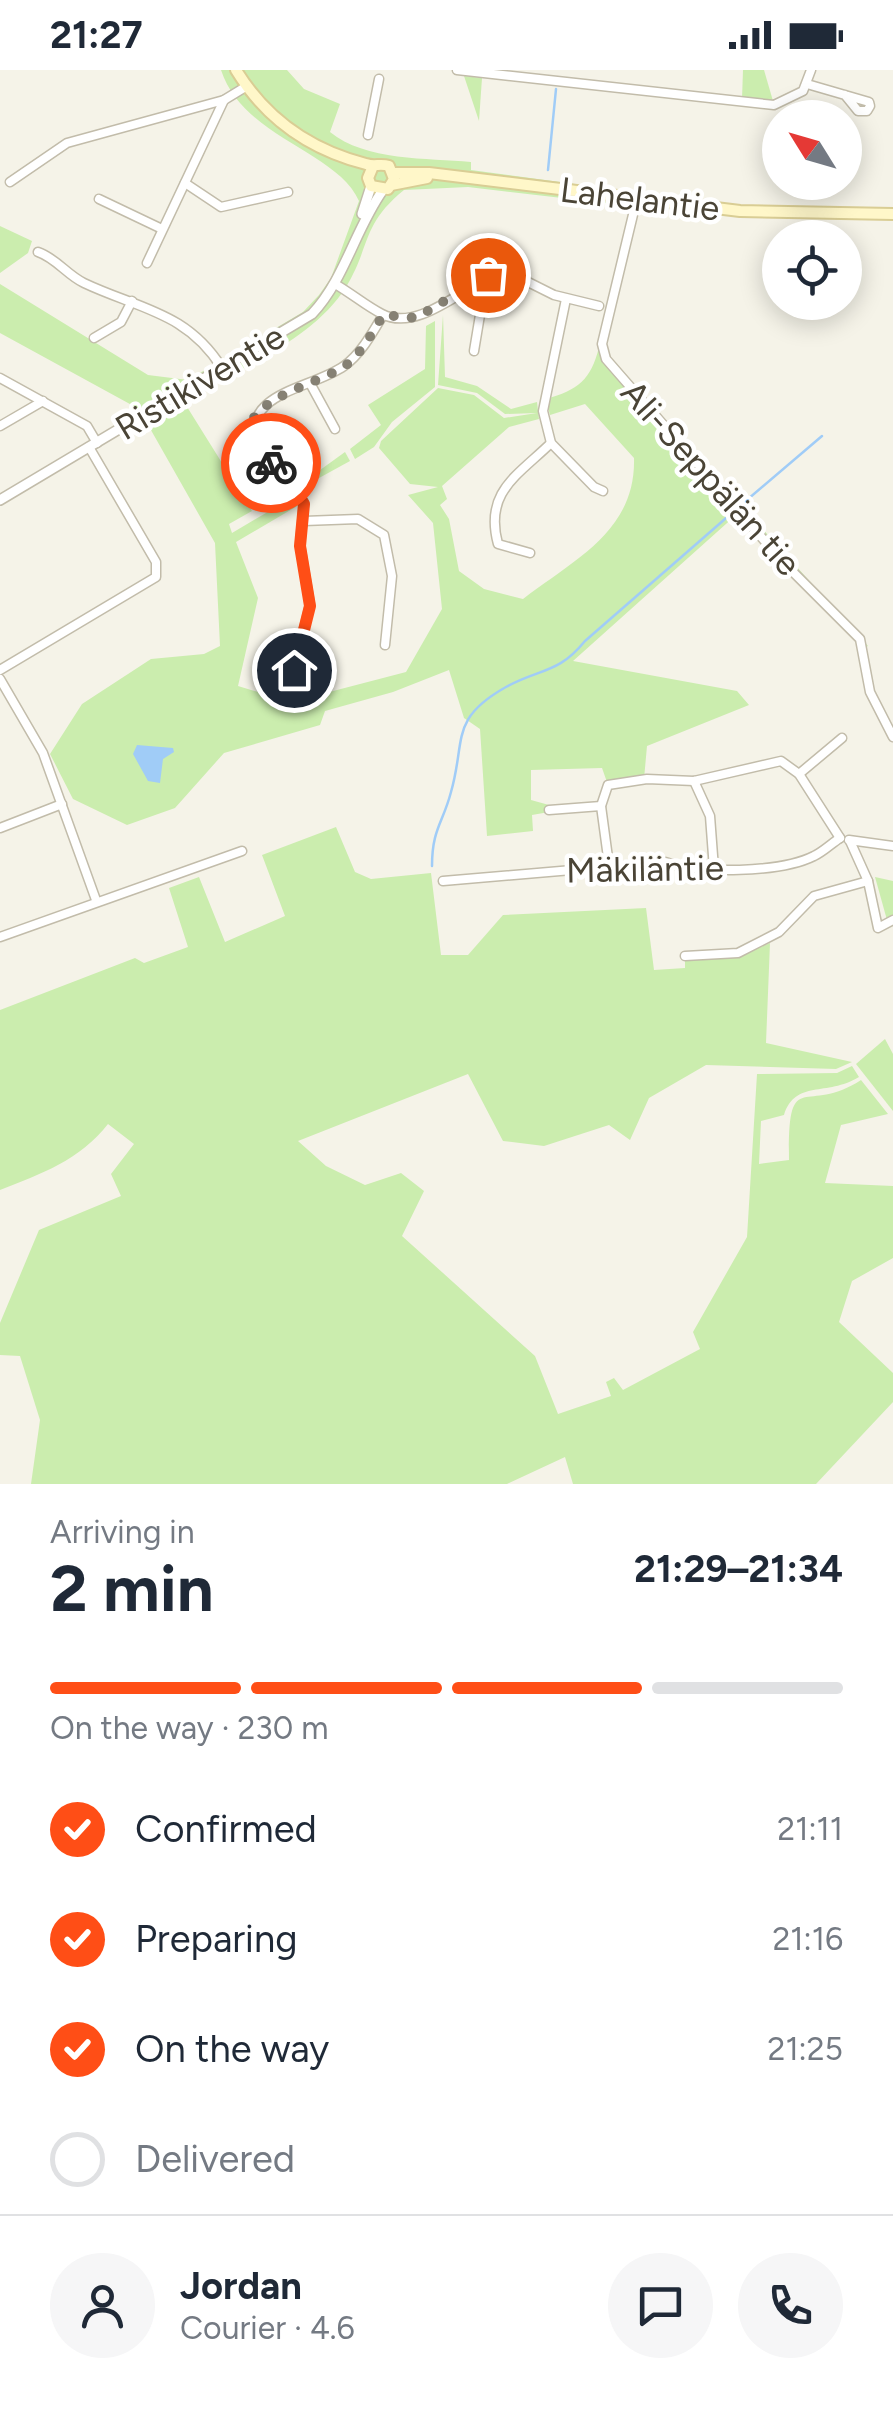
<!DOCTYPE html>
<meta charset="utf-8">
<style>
:root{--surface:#fff;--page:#f6f6f7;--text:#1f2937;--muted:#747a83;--line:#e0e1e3;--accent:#ff4e16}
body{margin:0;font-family:Figtree,sans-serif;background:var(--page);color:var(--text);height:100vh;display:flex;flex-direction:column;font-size:38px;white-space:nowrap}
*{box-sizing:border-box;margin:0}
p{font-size:32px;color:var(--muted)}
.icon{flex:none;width:55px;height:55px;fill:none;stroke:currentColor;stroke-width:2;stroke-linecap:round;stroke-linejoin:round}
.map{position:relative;height:1414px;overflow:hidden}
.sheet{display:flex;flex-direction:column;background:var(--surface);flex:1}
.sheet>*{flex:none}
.needle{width:65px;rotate:307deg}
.buttons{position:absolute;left:762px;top:30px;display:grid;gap:20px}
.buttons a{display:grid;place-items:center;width:100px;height:100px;border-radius:50%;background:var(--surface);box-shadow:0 5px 25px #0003;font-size:50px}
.pin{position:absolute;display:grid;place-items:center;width:85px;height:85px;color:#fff;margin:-42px;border:5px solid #fff;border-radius:50%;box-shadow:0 2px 10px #0007}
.courier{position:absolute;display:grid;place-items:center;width:100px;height:100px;margin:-50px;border:8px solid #ff4e16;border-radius:50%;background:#fff;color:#222;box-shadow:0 2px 12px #0007}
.head em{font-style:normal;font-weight:700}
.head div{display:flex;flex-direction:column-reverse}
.head{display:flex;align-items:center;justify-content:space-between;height:170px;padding:0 50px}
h1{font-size:65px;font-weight:700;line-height:75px}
.bar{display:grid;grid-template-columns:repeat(4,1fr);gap:15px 10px;align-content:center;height:120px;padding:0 50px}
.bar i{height:12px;border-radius:8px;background:var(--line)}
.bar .selected{background:var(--accent)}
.bar p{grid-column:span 4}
.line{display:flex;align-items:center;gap:25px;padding:0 50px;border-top:2px solid var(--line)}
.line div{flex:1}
.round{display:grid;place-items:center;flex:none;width:105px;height:105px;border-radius:52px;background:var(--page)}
ol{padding:0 50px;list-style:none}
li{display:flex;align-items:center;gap:30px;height:110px}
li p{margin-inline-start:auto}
li .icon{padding:10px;border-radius:50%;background:var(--accent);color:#fff;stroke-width:4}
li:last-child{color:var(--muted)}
li i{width:55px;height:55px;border:5px solid var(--line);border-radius:50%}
.status{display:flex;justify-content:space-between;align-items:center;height:70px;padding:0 50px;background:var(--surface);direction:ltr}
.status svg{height:28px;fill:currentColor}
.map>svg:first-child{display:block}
</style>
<div class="status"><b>21:27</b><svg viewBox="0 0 49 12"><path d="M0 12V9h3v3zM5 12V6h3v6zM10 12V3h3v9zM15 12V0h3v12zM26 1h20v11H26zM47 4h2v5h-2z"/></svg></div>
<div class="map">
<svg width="893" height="1414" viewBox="0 0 893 1414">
<rect width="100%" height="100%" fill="#f5f3e8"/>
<g fill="#cbedae">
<path d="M221,0H287L304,19L340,34L330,62C365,91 428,88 471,92V100L641,123L640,137L468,117L404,120C361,155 371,176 346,217C312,271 237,299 184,332L252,441L229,454L232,463L293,427L299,435L236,472L258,528L238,616L291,632L406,602L442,539L433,453L408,425L438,417L410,414L379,378L381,371L438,318L474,325L504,348L537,343L505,344L477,323L438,315L443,245L445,307L477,316L511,339L537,332L539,349L509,357L442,416L447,429L440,435L449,449L459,501L484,519L523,529C575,489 636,461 634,388L585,334L550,345L546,329C578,320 591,310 599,277L868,576L859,581L855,568L736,445L573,591L737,621L749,635L647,676L644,709L608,715L602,698L531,700V730L549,735V742L532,745L533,761L487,766L480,659L464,648L449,600L393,622L325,641L320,655L224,683L175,738L127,755L73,729L50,684L82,634L151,589L204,584L220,576L215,473L139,339L0,263V214L148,305L188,310L303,242L319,225L331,208L359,131C337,81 243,68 221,0Z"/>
<path d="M743,0H764L773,31L742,29Z"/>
<path d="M464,6L482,8L479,51Z"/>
<path d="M0,156L32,171L28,183L0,203Z"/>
<path d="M435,251V317L392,352L374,377L355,389L350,379L381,355L368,335L425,299L426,256Z"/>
<path d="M345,382L350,391L299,419L298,416Z"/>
<path d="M336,757L355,802L371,809L431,803L441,885H468L503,845L646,838L654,900L685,898V889L737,887L770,873L766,973L852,992L836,999L706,995L649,1028L630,1070L609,1055L544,1076L503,1071L468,1004L298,1071L326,1096L365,1115L401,1103L424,1121L402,1166L535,1286L558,1344L611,1326L606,1312L614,1308L623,1320L700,1279L693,1262L747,1167L757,1004L837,1003L852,996L859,1007C826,1027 796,1009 784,1045L761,1051L759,1094L789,1090C788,994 804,1047 861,1010L888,1044L841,1055L825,1113L893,1116V1188L852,1211L839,1252L893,1303V1332L816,1414H573L565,1387L507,1414H31L40,1350L20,1286L0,1285V1253L39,1160L121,1126L111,1104L134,1074L108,1054C80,1090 41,1104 0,1120V940L135,888L144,893L188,877L169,818L199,807L225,872L285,846L262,785Z"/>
<path d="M875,807L893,811V847L887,850Z"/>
<path d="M885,969L893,984V1041L856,994Z"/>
</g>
<path fill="#a0ccf7" d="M137,675L173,678L174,682L163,689L160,713L148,711L133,684Z"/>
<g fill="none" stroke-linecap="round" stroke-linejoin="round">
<g stroke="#a0ccf7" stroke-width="2.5">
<path d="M548,100L556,19"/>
<path d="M741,435L822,366"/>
<path d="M432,796C432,759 443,753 451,722C466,670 449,649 506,617C541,598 558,604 585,571L733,442"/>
</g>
<defs>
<g id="minor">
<path d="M457,0L774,35L803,21L811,0"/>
<path d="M807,14L869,32L870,36L867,41H858L845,25"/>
<path d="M368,65L379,9"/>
<path d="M10,112L67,73L224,30"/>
<path d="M185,113L221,137L288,122"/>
<path d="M637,128L602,274L606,289L784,493L860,569L870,622L893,667"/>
<path d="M99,129L162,159"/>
<path d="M38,182C56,188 67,205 84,213C139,239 187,242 222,298"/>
<path d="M147,193L224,30L247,16"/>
<path d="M335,214C351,223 366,236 382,244C421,264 469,210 506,201L554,225L599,236"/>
<path d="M466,219L481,239L474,281"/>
<path d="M566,229L543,341L551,373L594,417L603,421"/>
<path d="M94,268L121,252L132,231"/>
<path d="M0,308L87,356L97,373"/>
<path d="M311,315L335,359"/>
<path d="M0,356L43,331"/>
<path d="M304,451L358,449L384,465L392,506L385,575"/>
<path d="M530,483L498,474C484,422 517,406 551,373"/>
<path d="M294,599L310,535L300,475L304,433L287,406L256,377C241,321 310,320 344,296C361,284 373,262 383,245"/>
<path d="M0,600L156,507V492L89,377"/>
<path d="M0,609L43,683L96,830"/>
<path d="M799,704L842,668"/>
<path d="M694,711L710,746L714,799"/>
<path d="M549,740L601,736"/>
<path d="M0,758L62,734"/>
<path d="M849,770L893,776"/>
<path d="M850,771L868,811L878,858L893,850"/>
<path d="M609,795L601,736L608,715L647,709L694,711L781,691L799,704L840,768"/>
<path d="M443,811L665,792C699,804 780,803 814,786C823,782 832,773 840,768"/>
<path d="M0,867L242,781"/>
<path d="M685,886L738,883L779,862L814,826L868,811"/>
</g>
<g id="tertiary">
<path d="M362,144L371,116"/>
<path d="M0,430L312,244C345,209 355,159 383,120"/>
</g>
<g id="secondary">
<path d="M236,0C266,49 311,80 366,94C375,97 380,93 389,96L394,109L388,119L371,116L368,108L373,96"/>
<path d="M394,103H429L740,141L893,144"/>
<path d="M391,115L427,108"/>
</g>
</defs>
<use href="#minor" stroke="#c2bcaa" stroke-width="11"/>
<use href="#tertiary" stroke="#c2bcaa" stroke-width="12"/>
<use href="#secondary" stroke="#d9cd94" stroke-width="14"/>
<use href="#minor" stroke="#fff" stroke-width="8"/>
<use href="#tertiary" stroke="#fff" stroke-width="9"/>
<use href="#secondary" stroke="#fff7c9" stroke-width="10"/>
</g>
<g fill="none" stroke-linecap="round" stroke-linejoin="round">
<path stroke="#868174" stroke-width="10" stroke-dasharray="0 18" d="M271,393C204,338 315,317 345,296C361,284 373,262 383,245L416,248L488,205"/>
<path stroke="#ff4e16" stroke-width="12" d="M271,393L287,406L304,434L300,476L310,536L294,600"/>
</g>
<g text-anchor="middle" stroke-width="9" stroke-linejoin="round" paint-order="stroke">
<g font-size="35" fill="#4a4436" stroke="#fff">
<text transform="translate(640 129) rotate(7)" y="12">Lahelantie</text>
<text transform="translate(200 312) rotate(-31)" y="12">Ristikiventie</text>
<text transform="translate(711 408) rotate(48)" y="12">Ali-Seppälän tie</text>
<text transform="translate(645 799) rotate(-1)" y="12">Mäkiläntie</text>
</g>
</g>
</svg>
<div class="buttons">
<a><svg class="needle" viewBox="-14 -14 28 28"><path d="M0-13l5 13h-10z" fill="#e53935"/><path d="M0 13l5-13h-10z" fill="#747a83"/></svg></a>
<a><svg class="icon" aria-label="locate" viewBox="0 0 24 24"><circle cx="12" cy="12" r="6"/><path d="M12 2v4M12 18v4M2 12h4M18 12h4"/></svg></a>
</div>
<div class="pin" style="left:488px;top:205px;background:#ea580c"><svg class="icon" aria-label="bag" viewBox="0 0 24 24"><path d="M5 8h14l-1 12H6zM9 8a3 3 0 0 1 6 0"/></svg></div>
<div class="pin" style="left:294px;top:600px;background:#1f2937"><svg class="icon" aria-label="home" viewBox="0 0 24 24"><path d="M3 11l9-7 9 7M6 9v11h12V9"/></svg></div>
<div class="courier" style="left:271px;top:393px"><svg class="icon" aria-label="bike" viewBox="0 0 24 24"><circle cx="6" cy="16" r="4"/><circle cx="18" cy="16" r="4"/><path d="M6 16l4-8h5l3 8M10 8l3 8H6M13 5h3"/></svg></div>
</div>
<section class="sheet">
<div class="head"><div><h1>2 min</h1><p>Arriving in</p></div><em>21:29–21:34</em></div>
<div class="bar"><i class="selected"></i><i class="selected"></i><i class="selected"></i><i></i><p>On the way · 230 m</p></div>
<ol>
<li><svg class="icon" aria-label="check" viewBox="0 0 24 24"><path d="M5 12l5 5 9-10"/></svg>Confirmed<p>21:11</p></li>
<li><svg class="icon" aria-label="check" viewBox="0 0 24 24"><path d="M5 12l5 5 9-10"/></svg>Preparing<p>21:16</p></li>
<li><svg class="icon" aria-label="check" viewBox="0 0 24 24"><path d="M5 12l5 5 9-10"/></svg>On the way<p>21:25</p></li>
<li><i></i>Delivered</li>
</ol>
<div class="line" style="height:180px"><a class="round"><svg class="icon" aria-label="person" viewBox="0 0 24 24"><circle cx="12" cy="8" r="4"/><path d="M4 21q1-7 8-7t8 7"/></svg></a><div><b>Jordan</b><p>Courier · 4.6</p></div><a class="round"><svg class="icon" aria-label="chat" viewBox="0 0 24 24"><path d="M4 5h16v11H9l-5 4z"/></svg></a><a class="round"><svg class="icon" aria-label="phone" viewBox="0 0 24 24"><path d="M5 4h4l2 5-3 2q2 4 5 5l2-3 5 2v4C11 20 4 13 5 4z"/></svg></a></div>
</section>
